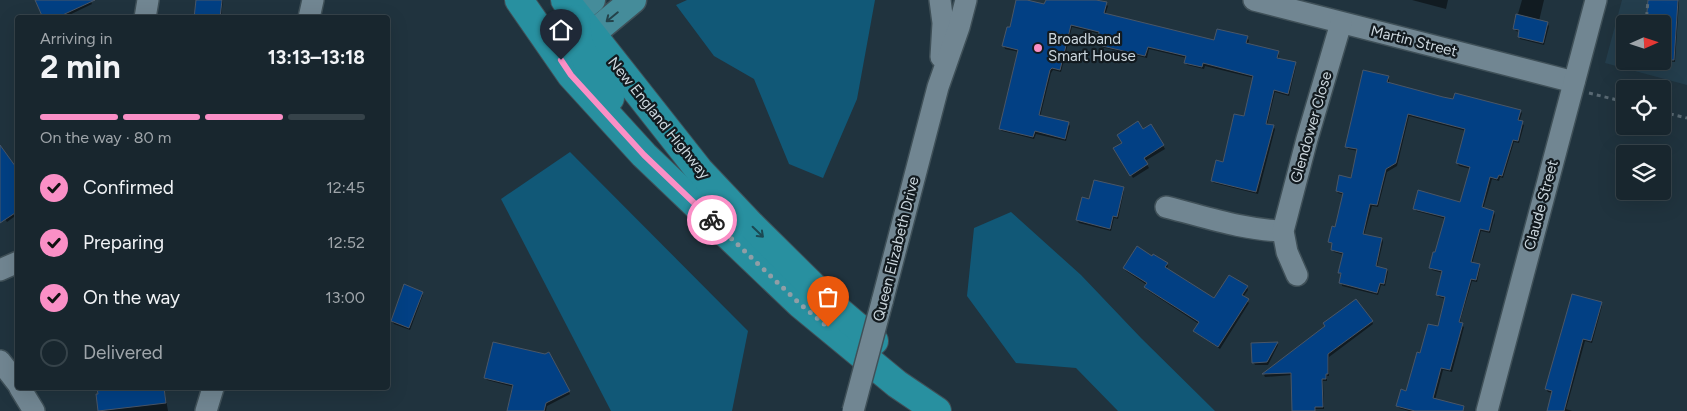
<!DOCTYPE html>
<meta charset="utf-8">
<style>
:root{--surface:#18262e;--page:#212e36;--text:#f1f3f6;--muted:#9fa5aa;--line:#36434a;--accent:#fa8fc6}
body{margin:0;font-family:Figtree,sans-serif;background:var(--page);color:var(--text);height:100vh;display:flex;flex-direction:column;font-size:19px;white-space:nowrap}
*{box-sizing:border-box;margin:0}
p{font-size:16px;color:var(--muted)}
.icon{flex:none;width:28px;height:28px;fill:none;stroke:currentColor;stroke-width:2;stroke-linecap:round;stroke-linejoin:round}
.map{position:relative;flex:1;overflow:hidden}
.side{position:absolute;left:15px;top:15px;width:375px;height:375px;display:flex;flex-direction:column;background:var(--surface);border-radius:5px;box-shadow:0 5px 20px #0002,0 0 0 1px var(--line)}
.side>*{flex:none}
.needle{width:32px;rotate:87deg}
.controls{position:absolute;left:1616px;top:15px;display:grid;gap:10px}
.controls a{display:grid;place-items:center;width:55px;height:55px;border-radius:5px;background:var(--surface);box-shadow:0 5px 20px #0002,0 0 0 1px var(--line);font-size:25px}
.pin{position:absolute;display:grid;place-items:center;width:42px;height:42px;color:#fff;margin:-51px -21px;border-radius:50% 50% 50% 0;rotate:-45deg;box-shadow:0 0 5px #0007}
.pin .icon{rotate:45deg}
.courier{position:absolute;display:grid;place-items:center;width:50px;height:50px;margin:-25px;border:4px solid #fa8fc6;border-radius:50%;background:#fff;color:#222;box-shadow:0 1px 6px #0007}
.summary em{font-style:normal;font-weight:700}
.summary div{display:flex;flex-direction:column-reverse}
.summary{display:flex;align-items:center;justify-content:space-between;height:85px;padding:0 25px}
h1{font-size:32px;font-weight:700;line-height:38px}
.bar{display:grid;grid-template-columns:repeat(4,1fr);gap:8px 5px;align-content:center;height:60px;padding:0 25px}
.bar i{height:6px;border-radius:4px;background:var(--line)}
.bar .current{background:var(--accent)}
.bar p{grid-column:span 4}
ol{padding:0 25px;list-style:none}
li{display:flex;align-items:center;gap:15px;height:55px}
li p{margin-inline-start:auto}
li .icon{padding:5px;border-radius:50%;background:var(--accent);color:#111;stroke-width:4}
li:last-child{color:var(--muted)}
li i{width:28px;height:28px;border:2px solid var(--line);border-radius:50%}
.map>svg:first-child{display:block}
</style>
<div class="map">
<svg width="1687" height="411" viewBox="0 0 1687 411">
<rect width="100%" height="100%" fill="#20333e"/>
<path fill="#243e4d" fill-rule="evenodd" d="M1622,0H1687V85L1605,63ZM1625,24H1662V61H1625Z"/>
<g fill="#115877">
<path d="M687,0H875L857,99L823,178L789,164L754,79L714,56L676,5Z"/>
<path d="M570,152L748,331L732,411H611L501,199Z"/>
<path d="M1011,212L1081,275L1141,338L1215,411H1118L1076,368L1016,363L967,296L974,228Z"/>
</g>
<g fill="#0007">
<path d="M37,0H90L92,4L63,18H45Z"/>
<path d="M215,0H223L221,17Z"/>
<path d="M1018,0L1045,6L1047,0H1094L1106,4L1108,6L1105,15L1215,41L1247,38L1249,40L1248,44L1278,52L1279,55L1278,59L1295,63L1296,66L1289,96L1275,92L1267,125L1273,126L1275,129L1258,194L1214,183L1212,181L1224,164L1244,117L1254,78L1205,66L1204,69L1187,65L1186,63L1187,58L1149,49L1147,58L1101,47L1099,44L1100,34L1072,27L1061,72L1053,70L1051,73L1040,117L1068,123L1070,126L1066,141L1036,134L1034,139L1002,131L1000,129L1019,52L1005,49L1004,46L1011,29Z"/>
<path d="M1412,0H1448L1446,9Z"/>
<path d="M1522,0H1544L1539,21L1547,23L1549,26L1544,45L1520,39L1519,36L1520,32L1516,31L1514,28Z"/>
<path d="M1649,0H1678L1679,2L1675,62L1662,61V24H1643L1644,16H1648Z"/>
<path d="M1388,77L1389,80V84L1443,98L1520,111L1522,113L1519,122L1524,125L1519,143L1514,142L1503,178L1500,177L1499,181L1492,179L1483,209L1494,212L1495,215L1490,233L1481,231L1472,264L1479,265L1480,268L1477,282L1472,281L1461,318L1460,324L1464,327L1452,372L1443,370L1435,400L1442,411H1409L1399,408L1398,406L1407,392L1421,355L1439,328L1446,299L1439,297L1438,295L1443,273L1432,270L1431,268L1436,254L1446,219L1416,211L1415,208L1461,203L1471,169L1459,166L1457,163L1466,131L1409,116L1397,166L1387,172L1378,207L1372,206L1364,235L1382,239L1383,242L1377,267L1387,270L1388,272L1385,286L1381,285L1378,295L1342,286L1340,272L1344,255L1334,252L1332,249L1333,245L1330,242L1336,228L1344,195L1338,193L1337,191L1351,179L1358,151L1348,149L1347,146Z"/>
<path d="M1151,126L1165,149L1145,161L1149,168L1133,178L1115,149Z"/>
<path d="M0,147L18,184V214L7,222L0,211Z"/>
<path d="M1123,188L1124,191L1118,219L1114,218L1111,231L1079,223L1077,220L1090,201Z"/>
<path d="M1152,257L1167,264L1168,266L1166,269L1214,300L1247,287L1248,290L1243,297L1249,303L1220,349L1196,333L1195,331L1199,324L1147,290L1146,287L1147,285L1126,271L1124,268Z"/>
<path d="M422,293L423,295L410,330L394,324L392,321Z"/>
<path d="M1601,303L1602,306L1592,343L1585,341L1566,409L1572,411H1548L1553,393L1548,392L1546,389Z"/>
<path d="M1372,321L1373,324L1329,357V376H1327V381H1323L1324,409H1315V411H1293L1292,375L1265,377L1264,375L1327,326Z"/>
<path d="M1277,343L1278,345L1268,365H1255L1254,363Z"/>
<path d="M549,353L570,394L547,406L546,411H508L514,387L487,380L485,377Z"/>
<path d="M97,388H124L117,392L148,388H164L168,411H100Z"/>
</g>
<g fill="#024084" stroke="#4a5666">
<path d="M35,0H95L56,18H43Z"/>
<path d="M196,0H222L220,18H194Z"/>
<path d="M1016,0H1027L1044,4L1046,0H1096L1107,2L1104,13L1214,40L1217,29L1248,36L1246,43L1279,51L1277,58L1296,62L1288,94L1274,90L1266,124L1274,125L1256,192L1211,181L1216,160L1223,162L1234,114L1244,116L1253,76L1203,63L1202,67L1184,63L1186,56L1148,47L1145,56L1098,45L1099,32L1071,25L1060,70L1052,68L1050,70L1039,115L1069,122L1065,139L1035,131L1033,137L999,129L1018,50L1002,46L1007,27H1010Z"/>
<path d="M1648,0H1678L1674,60H1662V24H1646Z"/>
<path d="M1516,14L1548,22L1543,43L1518,37L1519,30L1513,29Z"/>
<path d="M1363,70L1389,76L1387,82L1443,97L1453,99L1455,93L1521,110L1518,120L1523,121L1518,141L1513,140L1502,176L1499,175L1497,179L1490,177L1482,207L1494,211L1489,231L1480,229L1471,262L1480,264L1476,280L1471,279L1461,315L1459,322L1463,323L1450,370L1441,368L1433,398L1464,406L1463,411H1415L1396,406L1401,389L1406,391L1417,352L1420,353L1428,324L1438,326L1445,297L1436,295L1442,271L1429,268L1433,252H1435L1445,217L1413,209L1418,190L1460,202L1470,167L1456,163L1465,129L1408,114L1396,163L1386,169L1377,205L1370,204L1363,234L1382,238L1376,266L1387,269L1384,284L1380,283L1377,293L1339,283L1341,273H1338L1343,253L1331,250L1332,243L1328,242L1332,226L1335,227L1343,193L1336,191L1339,175L1351,178L1357,149L1345,147Z"/>
<path d="M1138,121L1143,129L1151,124L1164,145L1144,158L1148,164L1130,176L1113,148L1122,143L1117,135Z"/>
<path d="M0,145L18,170V211L0,223Z"/>
<path d="M1094,180L1124,187L1117,217L1113,216L1110,229L1076,220L1082,197L1089,199Z"/>
<path d="M1137,246L1152,256L1153,254L1168,263L1165,267L1214,298L1229,275L1248,286L1242,295L1249,299L1218,347L1193,331L1199,322L1144,287L1147,283L1123,268Z"/>
<path d="M404,284L423,292L409,328L391,321Z"/>
<path d="M1572,294L1602,302L1591,341L1583,339L1564,411H1547L1552,391L1545,389Z"/>
<path d="M1356,299L1373,321L1328,354V374H1326V379H1322L1323,407H1315V411H1292L1291,373L1262,374L1325,326L1323,323Z"/>
<path d="M493,342L545,354L549,352L570,391L546,403L544,411H507L513,385L484,378Z"/>
<path d="M1278,342L1267,362L1252,363L1251,343Z"/>
<path d="M97,388H164L166,403L98,411L96,394H98Z"/>
</g>
<g fill="none" stroke-linecap="round" stroke-linejoin="round">
<defs>
<g id="minor">
<path d="M940,0L943,23L941,57"/>
<path d="M1254,0L1574,82"/>
<path d="M145,18L148,0"/>
<path d="M309,18L313,0"/>
<path d="M1166,207C1206,217 1243,230 1283,231"/>
<path d="M0,270L18,262"/>
<path d="M1297,275L1287,252L1283,231L1307,139L1341,23"/>
<path d="M882,302L938,87L959,27L966,0"/>
<path d="M0,361L18,384"/>
<path d="M20,388L34,411"/>
<path d="M206,411L213,388"/>
<path d="M1487,411L1596,0"/>
</g>
<g id="major">
<path d="M576,13L592,0"/>
<path d="M592,34L633,0"/>
</g>
<g id="highway">
<path d="M519,0L571,75L644,155L800,304L897,384L937,411"/>
<path d="M565,0L699,170L751,225L834,307L874,341"/>
<path d="M576,19L578,41L592,73L610,98"/>
</g>
</defs>
<use href="#minor" stroke="#3f5058" stroke-width="24"/>
<use href="#major" stroke="#3f5058" stroke-width="29"/>
<use href="#highway" stroke="#3f5058" stroke-width="30"/>
<g stroke="#596973" stroke-width="3" stroke-dasharray="4 4" stroke-linecap="butt">
<path d="M1646,24L1648,0"/>
<path d="M1589,93L1625,102"/>
<path d="M1662,112L1687,118"/>
</g>
<use href="#minor" stroke="#718692" stroke-width="21"/>
<use href="#major" stroke="#458c9a" stroke-width="26"/>
<use href="#highway" stroke="#2890a0" stroke-width="28"/>
<defs>
<path id="minor-bridge" d="M853,411L882,302"/>
</defs>
<use href="#minor-bridge" stroke="#3f5058" stroke-width="24" stroke-linecap="butt"/>
<use href="#minor-bridge" stroke="#718692" stroke-width="21"/>
</g>
<defs><path id="oneway-shaft" d="M-6 0H5M1.5-3L5.5 0L1.5 3" fill="none" stroke-width="1.6" stroke-linecap="round" stroke-linejoin="round" transform="scale(1.25)"/></defs>
<use stroke="#24424a" href="#oneway-shaft" transform="translate(612 17) rotate(141)"/>
<use stroke="#1b4953" href="#oneway-shaft" transform="translate(758 232) rotate(44)"/>
<g fill="none" stroke-linecap="round" stroke-linejoin="round">
<path stroke="#909ea6" stroke-width="5" stroke-dasharray="0 9" d="M712,220L800,304L828,327"/>
<path stroke="#fa8fc6" stroke-width="6" d="M561,60L571,75L644,155L712,220"/>
</g>
<circle fill="#fa8fc6" stroke="#121a1f" stroke-width="2" cx="1038" cy="48" r="5"/>
<g text-anchor="middle" stroke-width="4.5" stroke-linejoin="round" paint-order="stroke">
<g font-size="15" fill="#ccd7de" stroke="#121a1f" text-anchor="start">
<text x="1048" y="44">Broadband<tspan x="1048" dy="17">Smart House</tspan></text>
</g>
<g font-size="15" fill="#ccd7de" stroke="#121a1f">
<text transform="translate(1414 41) rotate(14)" y="5">Martin Street</text>
<text transform="translate(659 118) rotate(51)" y="5">New England Highway</text>
<text transform="translate(1311 127) rotate(-74)" y="5">Glendower Close</text>
<text transform="translate(1541 205) rotate(-75)" y="5">Claude Street</text>
<text transform="translate(896 249) rotate(-76)" y="5">Queen Elizabeth Drive</text>
</g>
</g>
</svg>
<div class="controls">
<a><svg class="needle" viewBox="-14 -14 28 28"><path d="M0-13l5 13h-10z" fill="#e53935"/><path d="M0 13l5-13h-10z" fill="#9fa5aa"/></svg></a>
<a><svg class="icon" aria-label="locate" viewBox="0 0 24 24"><circle cx="12" cy="12" r="6"/><path d="M12 2v4M12 18v4M2 12h4M18 12h4"/></svg></a>
<a><svg class="icon" aria-label="layers" viewBox="0 0 24 24"><path d="M12 4l9 5-9 5-9-5zM3 14l9 5 9-5"/></svg></a>
</div>
<div class="pin" style="left:828px;top:327px;background:#ea580c"><svg class="icon" aria-label="bag" viewBox="0 0 24 24"><path d="M5 8h14l-1 12H6zM9 8a3 3 0 0 1 6 0"/></svg></div>
<div class="pin" style="left:561px;top:60px;background:#1f2937"><svg class="icon" aria-label="home" viewBox="0 0 24 24"><path d="M3 11l9-7 9 7M6 9v11h12V9"/></svg></div>
<div class="courier" style="left:712px;top:220px"><svg class="icon" aria-label="bike" viewBox="0 0 24 24"><circle cx="6" cy="16" r="4"/><circle cx="18" cy="16" r="4"/><path d="M6 16l4-8h5l3 8M10 8l3 8H6M13 5h3"/></svg></div>
<section class="side">
<div class="summary"><div><h1>2 min</h1><p>Arriving in</p></div><em>13:13–13:18</em></div>
<div class="bar"><i class="current"></i><i class="current"></i><i class="current"></i><i></i><p>On the way · 80 m</p></div>
<ol>
<li><svg class="icon" aria-label="check" viewBox="0 0 24 24"><path d="M5 12l5 5 9-10"/></svg>Confirmed<p>12:45</p></li>
<li><svg class="icon" aria-label="check" viewBox="0 0 24 24"><path d="M5 12l5 5 9-10"/></svg>Preparing<p>12:52</p></li>
<li><svg class="icon" aria-label="check" viewBox="0 0 24 24"><path d="M5 12l5 5 9-10"/></svg>On the way<p>13:00</p></li>
<li><i></i>Delivered</li>
</ol>
</section>
</div>
